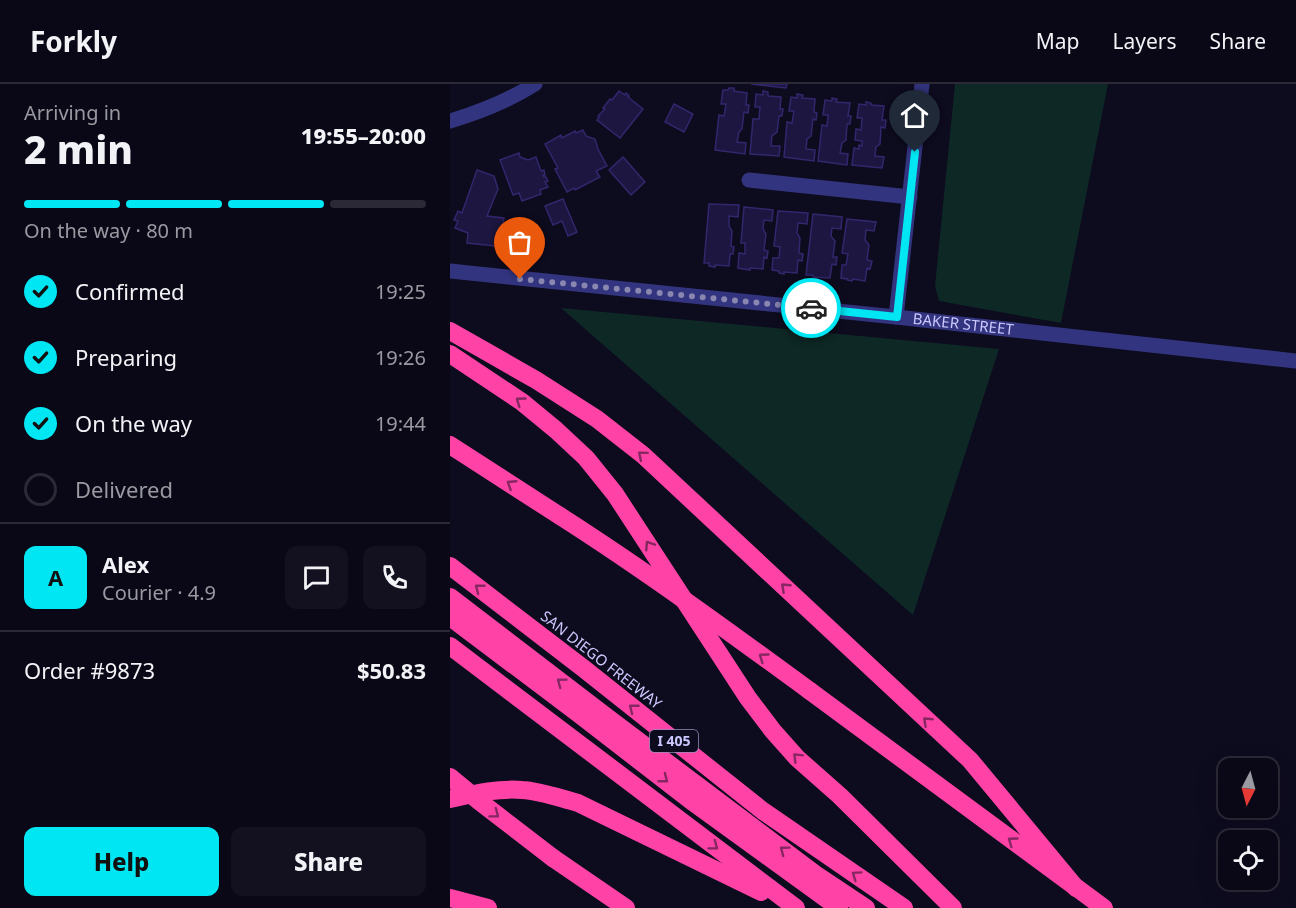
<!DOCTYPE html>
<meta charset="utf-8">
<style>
:root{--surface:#0a0816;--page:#13111f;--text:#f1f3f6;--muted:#999aa1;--line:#2a2935;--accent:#00e6f3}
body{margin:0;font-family:"Noto Sans",sans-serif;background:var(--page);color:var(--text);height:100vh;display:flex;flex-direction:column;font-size:22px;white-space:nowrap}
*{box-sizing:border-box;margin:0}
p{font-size:20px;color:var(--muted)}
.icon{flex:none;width:33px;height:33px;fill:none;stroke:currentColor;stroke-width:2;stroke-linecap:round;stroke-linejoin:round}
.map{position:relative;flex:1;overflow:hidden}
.details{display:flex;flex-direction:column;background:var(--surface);width:450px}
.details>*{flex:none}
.needle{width:39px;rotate:186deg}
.fabs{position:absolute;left:768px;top:674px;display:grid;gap:12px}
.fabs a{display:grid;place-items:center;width:60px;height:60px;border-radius:12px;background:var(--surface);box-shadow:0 6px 24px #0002,0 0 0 2px var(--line);font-size:30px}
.pin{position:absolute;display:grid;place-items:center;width:51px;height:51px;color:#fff;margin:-62px -26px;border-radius:50% 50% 50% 0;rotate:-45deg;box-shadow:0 0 6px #0007}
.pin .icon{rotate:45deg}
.courier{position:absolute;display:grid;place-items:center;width:60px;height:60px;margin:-30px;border:4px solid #00e6f3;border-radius:50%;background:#fff;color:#222;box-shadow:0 2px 8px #0007}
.head em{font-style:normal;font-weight:800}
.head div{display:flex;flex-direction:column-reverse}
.head{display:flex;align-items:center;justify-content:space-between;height:102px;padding:0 24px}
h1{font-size:39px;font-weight:800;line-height:45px}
.bar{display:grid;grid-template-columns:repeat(4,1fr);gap:9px 6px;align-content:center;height:72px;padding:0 24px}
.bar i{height:8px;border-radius:4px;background:var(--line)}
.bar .current{background:var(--accent)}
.bar p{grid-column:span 4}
.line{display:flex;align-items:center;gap:15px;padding:0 24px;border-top:2px solid var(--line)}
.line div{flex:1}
.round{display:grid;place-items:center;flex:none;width:63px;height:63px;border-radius:12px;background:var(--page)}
ol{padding:0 24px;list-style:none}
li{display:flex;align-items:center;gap:18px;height:66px}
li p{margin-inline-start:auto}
li .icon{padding:6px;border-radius:50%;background:var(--accent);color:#111;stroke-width:4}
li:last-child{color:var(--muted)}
li i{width:33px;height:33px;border:3px solid var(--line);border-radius:50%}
.action{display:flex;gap:12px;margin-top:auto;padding:12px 24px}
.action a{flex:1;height:69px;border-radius:12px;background:var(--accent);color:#111;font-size:24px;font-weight:800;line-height:69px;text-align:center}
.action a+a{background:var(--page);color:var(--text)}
header{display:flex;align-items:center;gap:36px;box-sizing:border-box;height:84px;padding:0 30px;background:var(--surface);border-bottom:2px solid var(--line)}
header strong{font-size:28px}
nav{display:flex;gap:33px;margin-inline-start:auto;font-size:21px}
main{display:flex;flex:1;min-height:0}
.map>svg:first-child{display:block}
</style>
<header>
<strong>Forkly</strong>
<nav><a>Map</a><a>Layers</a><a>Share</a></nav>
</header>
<main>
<section class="details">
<div class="head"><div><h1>2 min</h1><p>Arriving in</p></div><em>19:55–20:00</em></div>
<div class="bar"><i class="current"></i><i class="current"></i><i class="current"></i><i></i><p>On the way · 80 m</p></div>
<ol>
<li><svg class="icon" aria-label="check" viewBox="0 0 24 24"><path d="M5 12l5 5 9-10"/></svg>Confirmed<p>19:25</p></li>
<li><svg class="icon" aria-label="check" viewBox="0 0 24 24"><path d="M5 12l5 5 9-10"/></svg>Preparing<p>19:26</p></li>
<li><svg class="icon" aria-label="check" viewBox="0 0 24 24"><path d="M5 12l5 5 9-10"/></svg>On the way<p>19:44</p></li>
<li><i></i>Delivered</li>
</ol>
<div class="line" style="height:108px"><b class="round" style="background:var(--accent);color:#111">A</b><div><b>Alex</b><p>Courier · 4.9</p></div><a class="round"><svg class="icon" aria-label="chat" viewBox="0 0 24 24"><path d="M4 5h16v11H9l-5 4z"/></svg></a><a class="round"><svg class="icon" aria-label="phone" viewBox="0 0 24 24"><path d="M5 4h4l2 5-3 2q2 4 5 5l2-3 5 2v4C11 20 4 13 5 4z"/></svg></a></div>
<div class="line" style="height:78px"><div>Order #9873</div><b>$50.83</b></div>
<div class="action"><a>Help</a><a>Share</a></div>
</section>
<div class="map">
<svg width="846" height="824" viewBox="0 0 846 824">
<rect width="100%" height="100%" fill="#0d0b1e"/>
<g fill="#0e2826">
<path d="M505,0H658L611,239L489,217L485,202Z"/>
<path d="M111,224L549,265L463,531Z"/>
</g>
<g fill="#1d1640" stroke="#32276d" stroke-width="1.5">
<path d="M301,0H337L336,4Z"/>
<path d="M279,4H284V7L297,9L296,21H299L298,29L294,28L292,45L289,48L287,58L296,59L295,70L265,66L269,31L274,32L276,20H271L273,6H278Z"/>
<path d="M169,7L175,11L176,9L179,12L178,13L193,25L170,54L147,36L149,33L148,32L155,25L153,24L160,15L162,16Z"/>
<path d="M313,7L318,8V12L331,13L330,25H333L332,32H329L327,48L322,52L321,62H330L329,72L300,70L303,35H309L310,23H305L306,10L313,11Z"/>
<path d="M347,10L353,11L352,14L365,15L364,28L367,29L366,36L363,35L361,52L357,55L356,65L365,66L364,77L334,73L337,38L342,39L344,27H339L341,13L347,14Z"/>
<path d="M382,14L387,15L386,18L400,19L398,32H401L400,40H397L396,56L392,59L390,69L398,70L397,81L368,77L372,41L377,42L378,31H373L375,16L382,17Z"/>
<path d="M416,18L421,19V21L434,22L432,36H436L435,44L431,43L430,60L426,63L425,72L434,73L432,84L402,81L404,64L409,65V61L412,62V57L405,56L406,45L411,46L412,34H407L409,20L416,21Z"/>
<path d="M224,20L243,30L234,48L215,38Z"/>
<path d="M133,46L136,52L145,55L148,65L157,82L146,87L150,93L125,106L124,104L117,108L105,85L108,84L95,60L111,51L112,54L125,47L126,49Z"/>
<path d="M69,69L70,73L78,76L86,73L91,87L94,86L95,91H93L94,93H96L98,97L95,98L98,103L90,106L91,110L72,117L69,109L63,111L50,76Z"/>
<path d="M173,73L195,98L181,111L159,86Z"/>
<path d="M27,86L44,92L48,105L37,132L54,134L53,140L66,142L65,150L69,151L71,157L70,163H64V164L17,159L18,149L5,144L8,137L4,136L8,127L12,129Z"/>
<path d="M113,115L127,148L118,152L112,137L103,141L95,122Z"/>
<path d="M259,120L289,121L288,133L279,132V142L282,147L281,162L284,163L283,170H280L279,182L265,181V183L259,182V179H254Z"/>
<path d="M294,123L323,126L322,137L314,136L313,145L316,150L314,166L318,167L317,174L314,173L313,185L300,184V186L288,184L289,169L295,170V159H291Z"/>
<path d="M328,127L358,129L357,140L348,139L347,149L350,154L349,169L353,170L352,177L348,176L347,189L334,188V190L329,189V187L322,186L323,174H329L330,163L324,162Z"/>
<path d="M363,130L392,133L391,145L382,144L381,152L385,157L383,173H387L386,181L382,180L380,194L363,193V191H356Z"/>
<path d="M397,135L426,138L424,147L416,146L415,156L419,161L417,176L422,177L420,185L417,184L415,197L403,195L402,197L397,196V195L391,194L392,181H396L398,170L392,169Z"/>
</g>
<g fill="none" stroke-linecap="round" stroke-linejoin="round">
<g stroke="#33347f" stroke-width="15">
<path d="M0,37C30,28 58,17 85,0"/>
<path d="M299,96L460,113"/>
<path id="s1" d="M0,187L446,233L846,277"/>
<path d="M446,233L472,0"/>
</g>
<g stroke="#ff43a6" stroke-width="18">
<path d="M0,247L86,296L147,335L193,371L520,676L626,804"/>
<path d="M0,270L72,318L106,346L136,374L165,410L298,614L323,647L347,674L390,712L503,824"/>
<path d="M0,361L110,432"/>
<path d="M0,482L133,584L313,727L454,824"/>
<path d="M0,513L158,634L365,790L416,824"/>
<path d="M0,533L129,630L240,716L389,824"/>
<path d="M0,562L346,824"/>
<path d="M360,607L654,824"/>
<path d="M0,715C23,710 47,704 72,706C91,707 109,714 128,719L311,808"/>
<path d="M103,774L176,824"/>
<path d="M0,814L38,824"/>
</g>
<g stroke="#ff43a6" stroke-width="18">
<path d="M110,432C196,487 278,547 360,607"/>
<path d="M0,693L29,717L103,774"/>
</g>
</g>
<defs><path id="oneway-chevron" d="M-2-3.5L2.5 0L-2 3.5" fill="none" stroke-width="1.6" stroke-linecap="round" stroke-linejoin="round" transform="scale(1.5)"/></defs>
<g stroke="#862762">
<use href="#oneway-chevron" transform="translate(70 317) rotate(-144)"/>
<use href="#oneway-chevron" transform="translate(192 371) rotate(-140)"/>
<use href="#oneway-chevron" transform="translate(61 400) rotate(-147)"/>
<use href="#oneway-chevron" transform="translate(199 461) rotate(-123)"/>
<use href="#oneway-chevron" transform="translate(335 503) rotate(-137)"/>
<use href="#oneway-chevron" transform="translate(29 504) rotate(-142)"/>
<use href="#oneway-chevron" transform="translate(313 573) rotate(-144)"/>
<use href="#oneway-chevron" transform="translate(111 598) rotate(-143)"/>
<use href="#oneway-chevron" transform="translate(183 624) rotate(-142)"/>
<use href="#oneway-chevron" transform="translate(477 637) rotate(-137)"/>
<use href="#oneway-chevron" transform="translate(347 673) rotate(-135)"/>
<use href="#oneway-chevron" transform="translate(214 695) rotate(38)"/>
<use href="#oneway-chevron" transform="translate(45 730) rotate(37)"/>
<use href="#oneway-chevron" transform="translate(562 757) rotate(-144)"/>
<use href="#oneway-chevron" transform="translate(264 762) rotate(37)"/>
<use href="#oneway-chevron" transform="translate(334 766) rotate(-143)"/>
<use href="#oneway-chevron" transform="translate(406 791) rotate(-145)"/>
</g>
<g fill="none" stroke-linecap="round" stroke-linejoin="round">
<path stroke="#8986b0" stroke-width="6" stroke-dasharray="0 10.8" d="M70,195L361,224"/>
<path stroke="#00e6f3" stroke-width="8" d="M361,224L447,233L465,68"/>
</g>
<g text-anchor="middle" stroke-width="5" stroke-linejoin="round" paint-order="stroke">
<rect fill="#0d0b1e" stroke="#938fbc" stroke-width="1.5" x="200" y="646" width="48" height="22" rx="4.5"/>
<g font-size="14" font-weight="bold" fill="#ccc8ff">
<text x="224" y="662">I 405</text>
</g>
<g font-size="15" fill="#ccc8ff" stroke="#0d0b1e">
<text dy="5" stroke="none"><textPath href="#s1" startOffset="516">BAKER STREET</textPath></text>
<text transform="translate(151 576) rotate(38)" y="5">SAN DIEGO FREEWAY</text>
</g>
</g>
</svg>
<div class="fabs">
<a><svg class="needle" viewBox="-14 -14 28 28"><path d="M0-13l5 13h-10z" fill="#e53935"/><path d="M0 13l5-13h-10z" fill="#999aa1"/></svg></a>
<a><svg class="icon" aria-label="locate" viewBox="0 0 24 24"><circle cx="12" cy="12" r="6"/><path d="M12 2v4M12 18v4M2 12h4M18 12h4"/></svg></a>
</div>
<div class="pin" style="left:70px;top:195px;background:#ea580c"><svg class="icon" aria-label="bag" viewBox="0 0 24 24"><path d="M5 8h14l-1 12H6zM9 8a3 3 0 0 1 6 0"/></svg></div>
<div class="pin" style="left:465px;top:68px;background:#1f2937"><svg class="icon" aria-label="home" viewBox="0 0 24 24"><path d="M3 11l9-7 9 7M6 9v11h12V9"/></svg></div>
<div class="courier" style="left:361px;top:224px"><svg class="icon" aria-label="car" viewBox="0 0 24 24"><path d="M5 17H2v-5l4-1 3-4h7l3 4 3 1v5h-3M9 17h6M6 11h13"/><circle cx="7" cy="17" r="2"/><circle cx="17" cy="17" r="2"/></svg></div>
</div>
</main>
